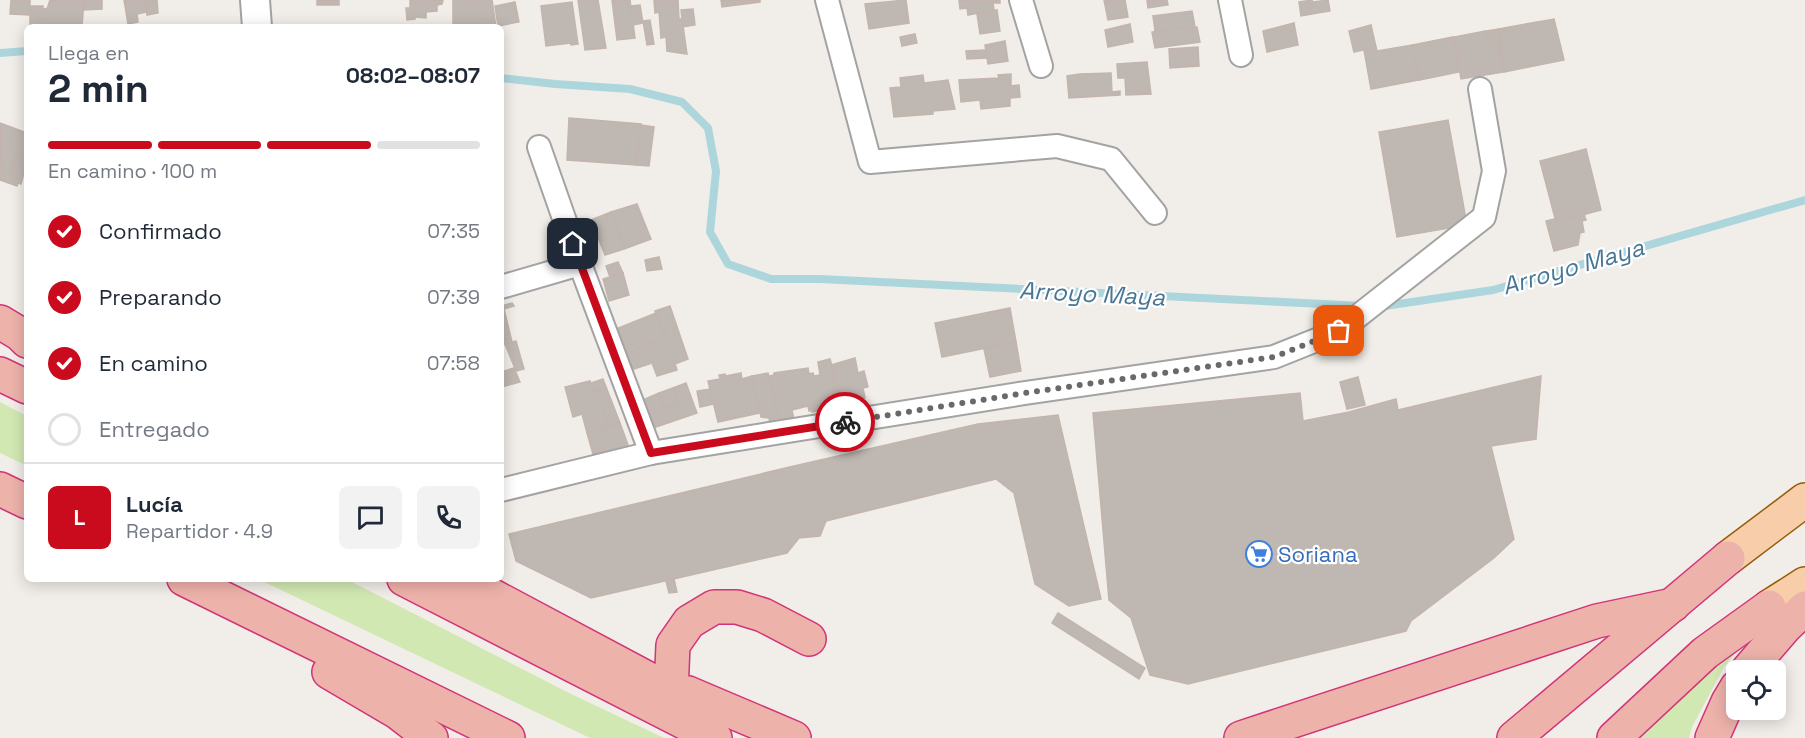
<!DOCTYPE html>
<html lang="es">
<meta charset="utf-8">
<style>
:root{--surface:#fff;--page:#f2f2f3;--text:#1f2937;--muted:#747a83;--line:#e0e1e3;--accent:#c90b1d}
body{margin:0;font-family:"Space Grotesk",sans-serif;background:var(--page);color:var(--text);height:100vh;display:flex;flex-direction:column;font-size:22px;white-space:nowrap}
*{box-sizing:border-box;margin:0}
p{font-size:20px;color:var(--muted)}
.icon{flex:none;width:33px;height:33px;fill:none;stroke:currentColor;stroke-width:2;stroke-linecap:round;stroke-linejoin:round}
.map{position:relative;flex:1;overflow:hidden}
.details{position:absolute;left:24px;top:24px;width:480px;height:558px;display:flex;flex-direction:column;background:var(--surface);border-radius:9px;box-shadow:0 3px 15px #0003}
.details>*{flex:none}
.controls{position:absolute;left:1726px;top:660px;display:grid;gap:12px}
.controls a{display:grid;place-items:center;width:60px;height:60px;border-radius:9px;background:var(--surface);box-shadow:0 3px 15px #0003;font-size:30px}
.pin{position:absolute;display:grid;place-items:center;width:51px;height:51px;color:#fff;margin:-26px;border-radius:12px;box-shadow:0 3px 9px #0006}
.courier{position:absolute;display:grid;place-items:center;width:60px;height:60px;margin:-30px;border:4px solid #c90b1d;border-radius:50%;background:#fff;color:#222;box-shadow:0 2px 8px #0007}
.headline em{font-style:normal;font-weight:700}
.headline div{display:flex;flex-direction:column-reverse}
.headline{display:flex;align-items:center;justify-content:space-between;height:102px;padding:0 24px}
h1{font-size:39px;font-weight:700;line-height:45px}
.bar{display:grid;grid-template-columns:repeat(4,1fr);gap:9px 6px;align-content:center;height:72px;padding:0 24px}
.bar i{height:8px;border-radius:4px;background:var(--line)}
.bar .selected{background:var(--accent)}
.bar p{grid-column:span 4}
.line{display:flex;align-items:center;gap:15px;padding:0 24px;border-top:2px solid var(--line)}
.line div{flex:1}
.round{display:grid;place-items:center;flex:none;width:63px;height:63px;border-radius:9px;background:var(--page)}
ol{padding:0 24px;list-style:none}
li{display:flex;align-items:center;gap:18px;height:66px}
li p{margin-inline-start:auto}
li .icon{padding:6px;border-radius:50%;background:var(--accent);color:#fff;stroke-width:4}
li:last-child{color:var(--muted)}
li i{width:33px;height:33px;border:3px solid var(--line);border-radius:50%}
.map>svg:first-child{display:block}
</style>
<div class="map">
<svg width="1805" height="738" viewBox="0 0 1805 738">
<rect width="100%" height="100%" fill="#f1eee9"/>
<g fill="#d2e8b3">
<path d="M0,402L27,416V466L0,453Z"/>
<path d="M258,579H346L567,692L664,738H590Z"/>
<path d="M1744,642L1724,667L1692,727L1689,738H1632L1636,731Z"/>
</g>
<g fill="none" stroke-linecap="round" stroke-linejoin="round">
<g stroke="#add6dc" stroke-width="8">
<path d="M0,53L27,51"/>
<path d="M501,78L555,84L630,89L682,102L708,128L716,171L710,232L728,264L771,279H820L1363,306"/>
<path d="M1378,307L1493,290L1805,200"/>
</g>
</g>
<g fill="#bfb7b2" stroke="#c3b4ac" stroke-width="1.5">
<path d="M11,0H30V15L10,14Z"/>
<path d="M50,0H84L82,27H30V6H43L42,8L47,9Z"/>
<path d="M84,0H102V9L84,10Z"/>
<path d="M124,0H145L147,12L137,14L138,22L128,24Z"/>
<path d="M145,0H157L158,13L147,15Z"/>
<rect x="317" y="0" width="22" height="5"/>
<path d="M410,0H443L442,4L437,5V11L426,12V18L415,17V19L407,20L406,8H410Z"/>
<path d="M453,0H492L496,27H453Z"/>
<path d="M578,0H598L606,48L585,50Z"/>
<path d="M612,0H630L635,38L617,40Z"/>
<path d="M654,0H678L679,19H682L687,54L667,51L666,37L661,38L659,12L655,13Z"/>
<path d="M721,0H760V2L722,7Z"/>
<path d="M906,0L909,23L869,29L865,4Z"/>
<path d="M959,0H1000V3H993L994,10L968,15L967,8L960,9Z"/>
<path d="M1104,0H1125L1128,17L1108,20Z"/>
<path d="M1147,0H1167L1168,5L1148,8Z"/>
<path d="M1312,0L1313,2L1328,0L1330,11L1301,16L1299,2Z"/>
<path d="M515,2L519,22L498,26L495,6Z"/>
<path d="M572,2L578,44L571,45V43L546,46L541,6Z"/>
<path d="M640,5L643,23L633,25L631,6Z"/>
<path d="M693,9L695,25L683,27L681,10Z"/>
<path d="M997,10L1000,31L980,34L977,14Z"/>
<path d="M1192,11L1195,27L1184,29V27L1155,31L1153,16Z"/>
<path d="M1554,19L1564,60L1504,72L1498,29Z"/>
<path d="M650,20L654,44L647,45L643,21Z"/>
<path d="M1294,23L1298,45L1267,52L1263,31Z"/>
<path d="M1130,24L1133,42L1108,47L1105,30Z"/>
<path d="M1371,25L1376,47L1354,52L1349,31Z"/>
<path d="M1184,27V29L1197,27L1200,42L1155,48L1152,32Z"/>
<path d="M1498,29L1500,41L1488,43L1486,31Z"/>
<path d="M1486,31L1488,43L1499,41L1504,72L1461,79L1454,37Z"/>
<path d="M915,34L917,43L902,46L900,37Z"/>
<path d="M1453,37L1459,72L1419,80L1412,45Z"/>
<path d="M1005,41L1008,61L988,64L985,45Z"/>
<path d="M1412,45L1419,80L1371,89L1364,50L1376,47L1377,51Z"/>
<path d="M1198,47L1199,66L1170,68L1169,49Z"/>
<path d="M985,50L987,58L967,59L966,51Z"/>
<path d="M1147,62L1151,94L1126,95L1125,78H1118L1117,64Z"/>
<path d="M1111,73L1112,92L1120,91V95L1069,98L1067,76L1080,74Z"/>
<path d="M1011,74V86L1019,85L1020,97L1010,98V106L981,109L980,100L961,102L959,80L999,78L998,75Z"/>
<path d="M923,75L924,83L948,80L955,109L933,111V114L894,117L890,88L901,87L900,78Z"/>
<path d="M569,118L641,124L636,165L567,160Z"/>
<path d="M1448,120L1467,225L1397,237L1379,132Z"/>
<path d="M0,123L27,133V162L16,158L12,170L0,166Z"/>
<path d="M641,125L654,127L649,166L636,165Z"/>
<path d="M1586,149L1601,210L1556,222L1540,161Z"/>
<path d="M16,158L27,162L21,184L18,183L17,186L0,180V166L12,170Z"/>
<path d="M637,204L651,239L624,249L611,212Z"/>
<path d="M611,212L624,249L605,255L591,220Z"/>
<path d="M1584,214L1586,220L1582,221L1584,232L1580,233L1578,245L1554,251L1546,221L1555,219L1556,222Z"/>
<path d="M659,257L662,269L647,271L645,260Z"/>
<path d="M618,262L623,273L610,277L606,266Z"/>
<path d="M623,273L629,295L609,301L603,279Z"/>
<path d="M512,303L514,306L504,309L512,342L501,345V306Z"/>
<path d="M670,306L688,359L675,364L677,370L657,376L652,363L631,370L625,354L666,337L655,311Z"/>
<path d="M1010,308L1016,342L942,357L935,323Z"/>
<path d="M656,313L666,337L625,354L616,329Z"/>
<path d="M516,341L524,369L516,371L505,344Z"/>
<path d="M1016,342L1021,371L990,377L984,349Z"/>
<path d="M855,358L858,373L864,371L868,387L863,388L865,398L861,399L862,404L854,406L853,402L841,404L840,399L843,398L841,391L834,393L832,382L836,381L831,365Z"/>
<path d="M830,359L836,381L832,382L834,393L841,391L843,398L840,399L841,406L812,412V410L809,411L808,406L792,410L794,420L780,423L769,376L774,375V373L808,368L809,374L813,373L814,376L820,375L818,362Z"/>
<path d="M514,368L520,382L501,387V372Z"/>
<path d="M741,373L742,379L752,376L760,413L718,422L708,381L720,379L719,375L725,374L726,376Z"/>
<path d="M768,373L780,423L770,425L769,418L761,417L752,376Z"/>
<path d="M1541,376L1536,439L1491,446L1514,539L1494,558L1411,621L1406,631L1188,684L1150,675L1131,618L1109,600L1093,413L1300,393L1303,421L1349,412L1396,399L1398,410Z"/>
<path d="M1358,377L1365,405L1347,409L1340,382Z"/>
<path d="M603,379L620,423L608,426L599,390L593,391L591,383Z"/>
<path d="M590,381L593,391L599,390L608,426L587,433L582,414L573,417L565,387Z"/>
<path d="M686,383L697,413L653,428L643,400L659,393L664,408L678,403L673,388Z"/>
<path d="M673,388L678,403L664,408L659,393Z"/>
<path d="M710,389L714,404L700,407L697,391Z"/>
<path d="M1058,415L1101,599L1069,606L1035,584L1014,493L996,479L826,521L820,536L799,538L787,553L591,598L516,561L509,534L794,466L978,424Z"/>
<path d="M620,423L628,445L593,454L587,433Z"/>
<path d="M674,579L677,592L669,593L666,581Z"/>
<path d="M1058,613L1145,668L1139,679L1052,623Z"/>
</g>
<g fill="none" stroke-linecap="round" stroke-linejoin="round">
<defs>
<g id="minor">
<path d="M827,0L870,162L1057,146L1111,159L1155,213"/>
<path d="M1021,0L1041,66"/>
<path d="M1230,0L1241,55"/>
<path d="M539,147L580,264L651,453"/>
<path d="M501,287L580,264"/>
<path d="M501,490L651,453L1025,393L1274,357L1339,331L1484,217L1494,171L1480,89"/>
</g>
<path id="tertiary" d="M255,0L257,27"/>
<g id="primary">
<path d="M1728,558L1805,500"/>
<path d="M1769,607L1805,584"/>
</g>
<g id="trunk">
<path d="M0,322L20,334L27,341"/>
<path d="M0,374L27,387"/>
<path d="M0,489L27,502"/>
<path d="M184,579L508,738"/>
<path d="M404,579L715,738"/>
<path d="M461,579L671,691L688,693L794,738"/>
<path d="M1748,670L1785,627L1805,608"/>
<path d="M329,672L397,712L431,738"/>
<path d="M671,691L673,645L689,622L714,607H737L763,615L809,639"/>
<path d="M1241,738L1597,621L1673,605"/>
<path d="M1514,738L1728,558"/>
<path d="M1614,738L1705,653L1769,607"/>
<path d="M1712,738L1728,702L1737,687"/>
</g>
</defs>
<use href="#minor" stroke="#a3a3a3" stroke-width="26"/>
<use href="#tertiary" stroke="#a3a3a3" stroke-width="32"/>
<use href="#primary" stroke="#975b09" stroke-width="36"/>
<use href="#trunk" stroke="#d23379" stroke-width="36"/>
<use href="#minor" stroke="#fff" stroke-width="22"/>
<use href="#tertiary" stroke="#fff" stroke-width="28"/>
<use href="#primary" stroke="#f7cea9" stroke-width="33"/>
<use href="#trunk" stroke="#edb2aa" stroke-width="33"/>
</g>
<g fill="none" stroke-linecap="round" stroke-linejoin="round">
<path stroke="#6a6968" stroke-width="6" stroke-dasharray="0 10.8" d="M845,422L1025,393L1274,357L1339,331"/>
<path stroke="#c90b1d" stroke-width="8" d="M573,244L651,453L845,422"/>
</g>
<defs>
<symbol id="supermarket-ring" viewBox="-11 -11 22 22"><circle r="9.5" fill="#fff" stroke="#3f7fe0" stroke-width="1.5"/><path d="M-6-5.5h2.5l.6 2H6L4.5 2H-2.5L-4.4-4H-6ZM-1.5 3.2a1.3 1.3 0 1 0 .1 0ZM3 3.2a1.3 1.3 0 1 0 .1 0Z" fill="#3f7fe0"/></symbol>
</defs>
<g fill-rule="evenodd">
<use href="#supermarket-ring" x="1244" y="539" width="30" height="30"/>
</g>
<g text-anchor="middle" stroke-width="4.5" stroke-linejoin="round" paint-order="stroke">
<g font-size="22" fill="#366cbe" stroke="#fff" text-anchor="start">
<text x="1278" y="562">Soriana</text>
</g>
<g font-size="24" font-style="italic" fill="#487696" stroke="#fff">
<text transform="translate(1573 267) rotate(-16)" y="8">Arroyo Maya</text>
<text transform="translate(1092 294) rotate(3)" y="8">Arroyo Maya</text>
</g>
</g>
</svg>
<div class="controls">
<a><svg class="icon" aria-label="locate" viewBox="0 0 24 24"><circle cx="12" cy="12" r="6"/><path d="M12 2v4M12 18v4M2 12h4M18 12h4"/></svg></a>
</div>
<div class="pin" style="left:1339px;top:331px;background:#ea580c"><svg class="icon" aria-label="bag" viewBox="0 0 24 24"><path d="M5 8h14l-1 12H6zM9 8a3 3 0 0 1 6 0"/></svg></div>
<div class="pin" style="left:573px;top:244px;background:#1f2937"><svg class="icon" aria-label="home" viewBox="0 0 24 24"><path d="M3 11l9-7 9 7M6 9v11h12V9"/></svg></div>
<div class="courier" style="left:845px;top:422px"><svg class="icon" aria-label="bike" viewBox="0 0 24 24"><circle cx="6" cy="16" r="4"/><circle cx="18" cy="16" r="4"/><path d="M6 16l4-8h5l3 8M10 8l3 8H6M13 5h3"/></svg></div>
<section class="details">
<div class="headline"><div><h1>2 min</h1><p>Llega en</p></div><em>08:02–08:07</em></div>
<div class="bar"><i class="selected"></i><i class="selected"></i><i class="selected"></i><i></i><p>En camino · 100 m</p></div>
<ol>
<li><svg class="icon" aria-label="check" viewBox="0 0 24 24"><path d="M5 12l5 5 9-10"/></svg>Confirmado<p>07:35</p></li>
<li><svg class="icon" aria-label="check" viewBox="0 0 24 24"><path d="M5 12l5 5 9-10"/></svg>Preparando<p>07:39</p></li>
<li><svg class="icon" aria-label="check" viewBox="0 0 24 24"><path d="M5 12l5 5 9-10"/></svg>En camino<p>07:58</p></li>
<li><i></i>Entregado</li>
</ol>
<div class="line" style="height:108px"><b class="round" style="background:var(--accent);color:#fff">L</b><div><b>Lucía</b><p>Repartidor · 4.9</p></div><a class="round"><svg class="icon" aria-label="chat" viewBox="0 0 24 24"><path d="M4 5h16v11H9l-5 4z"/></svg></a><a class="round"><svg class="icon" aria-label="phone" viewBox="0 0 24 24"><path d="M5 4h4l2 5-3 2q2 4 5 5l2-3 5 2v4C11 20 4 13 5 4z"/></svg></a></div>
</section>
</div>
